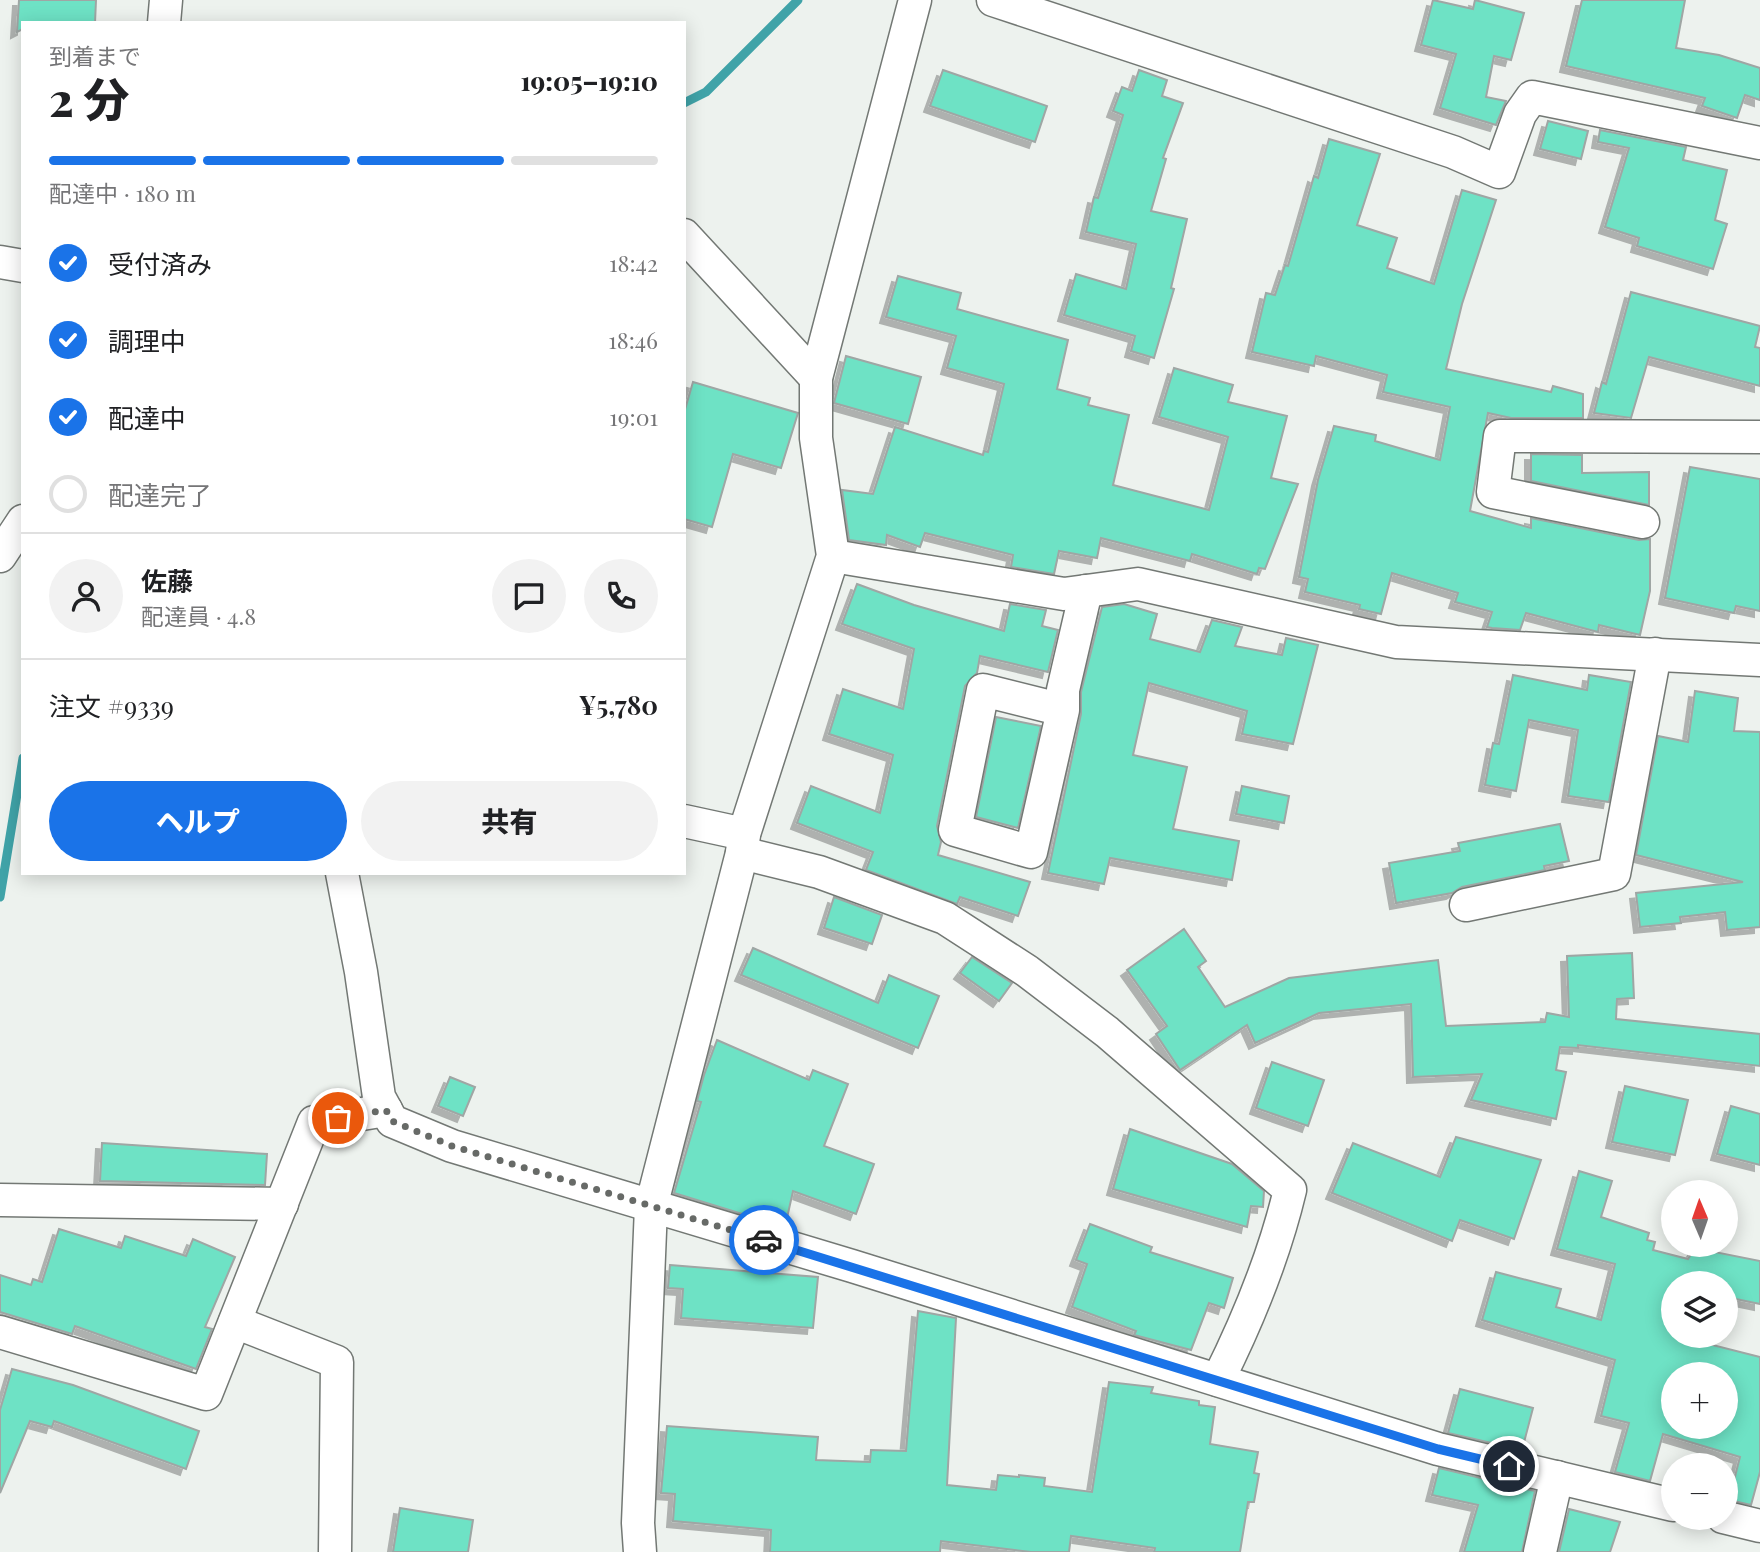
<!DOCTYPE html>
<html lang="ja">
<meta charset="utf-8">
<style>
:root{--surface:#fff;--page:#f2f2f2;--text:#202124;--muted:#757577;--line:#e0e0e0;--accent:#1a73e8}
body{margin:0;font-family:"Playfair Display","Noto Sans JP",serif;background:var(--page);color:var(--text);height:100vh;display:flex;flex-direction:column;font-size:26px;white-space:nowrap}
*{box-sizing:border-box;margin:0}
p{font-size:23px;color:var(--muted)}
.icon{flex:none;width:38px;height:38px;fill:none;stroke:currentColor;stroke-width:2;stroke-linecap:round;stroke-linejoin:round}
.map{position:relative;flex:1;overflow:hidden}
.sheet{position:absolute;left:21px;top:21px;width:665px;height:854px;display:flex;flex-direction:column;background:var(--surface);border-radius:0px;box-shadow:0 4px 18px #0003}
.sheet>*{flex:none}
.needle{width:46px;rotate:358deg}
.tools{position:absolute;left:1661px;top:1180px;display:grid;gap:14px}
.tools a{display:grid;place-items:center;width:77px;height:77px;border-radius:50%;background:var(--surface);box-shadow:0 4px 18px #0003;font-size:35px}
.pin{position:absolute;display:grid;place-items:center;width:60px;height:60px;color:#fff;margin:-30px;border:4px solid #fff;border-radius:50%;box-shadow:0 2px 7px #0007}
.courier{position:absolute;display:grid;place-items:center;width:70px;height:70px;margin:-35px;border:5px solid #1a73e8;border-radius:50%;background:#fff;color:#222;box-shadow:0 2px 9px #0007}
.head em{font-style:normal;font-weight:800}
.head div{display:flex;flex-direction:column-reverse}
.head{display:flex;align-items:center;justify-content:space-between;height:119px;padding:0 28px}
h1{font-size:46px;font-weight:800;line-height:52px}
.bar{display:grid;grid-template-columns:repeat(4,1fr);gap:10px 7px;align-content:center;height:84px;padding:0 28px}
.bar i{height:9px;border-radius:5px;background:var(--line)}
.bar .selected{background:var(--accent)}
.bar p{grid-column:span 4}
.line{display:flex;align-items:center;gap:18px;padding:0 28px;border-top:2px solid var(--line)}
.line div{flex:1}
.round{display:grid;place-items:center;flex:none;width:74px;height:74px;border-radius:37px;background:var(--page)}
ol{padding:0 28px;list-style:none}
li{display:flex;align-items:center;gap:21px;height:77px}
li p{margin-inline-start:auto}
li .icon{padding:7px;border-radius:50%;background:var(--accent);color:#fff;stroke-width:4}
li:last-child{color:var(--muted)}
li i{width:38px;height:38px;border:4px solid var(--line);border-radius:50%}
.button{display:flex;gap:14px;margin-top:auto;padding:14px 28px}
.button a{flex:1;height:80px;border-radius:42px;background:var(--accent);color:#fff;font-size:28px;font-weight:800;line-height:80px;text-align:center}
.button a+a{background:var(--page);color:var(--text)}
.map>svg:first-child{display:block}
</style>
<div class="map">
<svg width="1760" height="1552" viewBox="0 0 1760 1552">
<defs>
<filter id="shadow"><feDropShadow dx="-6" dy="6" stdDeviation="0" flood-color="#0004"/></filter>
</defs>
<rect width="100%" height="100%" fill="#edf2ee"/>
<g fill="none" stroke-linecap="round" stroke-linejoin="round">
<g stroke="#40a3a8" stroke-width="9">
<path d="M684,103L706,92L798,0"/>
<path d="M0,897L23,758"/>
</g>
</g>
<g fill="#6ee2c5" stroke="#9fa6a4" stroke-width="2" fill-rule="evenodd" filter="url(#shadow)">
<path d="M19,0H96L95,23H23V29L17,32Z"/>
<path d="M1433,0L1473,9L1475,0L1524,13L1511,60L1494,56L1486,97L1506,101L1496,125L1440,108L1456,54L1421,45Z"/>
<path d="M1582,0H1685L1676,48L1719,55L1760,68V100L1745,95L1737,118L1702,106L1705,98L1566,66Z"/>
<path d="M943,70L1047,106L1035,142L930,106Z"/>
<path d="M1139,70L1167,80L1162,96L1183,103L1163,158L1166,159L1151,211L1187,219L1171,288L1174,289L1154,358L1131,351L1135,336L1064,315L1076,274L1126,289L1136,244L1086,232L1094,197L1098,198L1123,115L1113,111L1122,87L1132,91Z"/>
<path d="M1548,121L1588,131L1581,159L1540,149Z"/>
<path d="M1600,130L1686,147L1683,160L1727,170L1715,220L1727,224L1713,269L1637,246L1639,238L1605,227L1629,148L1598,142Z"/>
<path d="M1329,139L1380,154L1357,225L1397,238L1387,268L1434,284L1462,190L1496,200L1462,304L1446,369L1551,392L1553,386L1583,394V418H1511L1488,413L1470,511L1531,528V518L1639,540L1650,539V591L1640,635L1599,625L1598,632L1526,613L1520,630L1492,628L1487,627L1492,612L1455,602L1458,593L1392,573L1381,614L1359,609L1360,605L1305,592L1308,579L1299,577L1318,480L1334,426L1376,435L1375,441L1440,460L1450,407L1383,392L1387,375L1316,356L1314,366L1252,352L1266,293L1275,295L1285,265L1288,266L1314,176L1318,178Z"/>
<path d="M898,276L961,293L957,309L1068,340L1057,389L1090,398L1088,405L1129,415L1113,485L1209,510L1228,437L1159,417L1174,368L1233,385L1228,402L1287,416L1271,478L1298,484L1265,569L1259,568L1257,574L1192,554L1190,561L1101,538L1097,558L1059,551L1054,574L1011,567L1013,555L925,533L920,547L887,535L886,545L849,540L842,490L873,494L895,427L983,455L984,451L988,452L1004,384L947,368L956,336L886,317Z"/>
<path d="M1631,292L1760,326L1755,347L1760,348V386L1649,357L1631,418L1594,413L1602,382L1606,384Z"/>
<path d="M846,356L921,377L908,424L834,403Z"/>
<path d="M693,382L798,413L781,468L733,454L712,527L684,519V413Z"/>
<path d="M1531,454L1582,455V473L1649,472V505L1531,481Z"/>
<path d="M1690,467L1760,479V611L1736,606L1734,613L1665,598Z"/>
<path d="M857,584L914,605L1004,631L1010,604L1046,610L1042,626L1058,630L1048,672L980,656L977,673L965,686L937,826L941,842L938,855L1030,882L1018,916L960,897L957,904L866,870L873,852L797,823L811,786L880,813L893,755L829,734L843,689L903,709L914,649L842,624Z"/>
<path d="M1124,604L1157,614L1150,639L1200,652L1212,620L1242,627L1235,646L1282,655L1286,638L1318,645L1293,744L1242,734L1247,711L1149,683L1133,755L1187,767L1173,829L1239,841L1232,880L1110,858L1104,884L1048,873L1081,714V692L1102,607Z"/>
<path d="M1513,675L1587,690L1589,675L1631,682L1609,802L1568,796L1578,730L1529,720L1516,791L1485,785L1493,743L1499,744Z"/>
<path d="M1695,691L1738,698L1734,731L1760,732V927L1727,930L1725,912L1680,917L1681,923L1640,927L1636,893L1743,882L1636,855L1658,736L1688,742Z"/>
<path d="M996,717L1041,726L1018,828L976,817Z"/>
<path d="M1242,786L1289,796L1284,823L1236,814Z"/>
<path d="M1560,824L1569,861L1544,866L1545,870L1462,887L1452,893L1396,903L1389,863L1460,851L1458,843Z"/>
<path d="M834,897L882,915L872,944L824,928Z"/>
<path d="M1184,929L1206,961L1198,967L1225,1007L1289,978L1438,960L1446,1026L1545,1022L1547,1013L1569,1017L1567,956L1632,953L1634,998L1617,999L1616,1019L1760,1034V1066L1578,1045V1048L1560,1047L1556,1070L1566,1072L1556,1119L1471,1100L1482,1074L1413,1077L1411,1004L1319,1013L1255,1043L1247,1025L1180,1070L1156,1034L1167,1026L1127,970Z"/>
<path d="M753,948L878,1003L889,975L939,996L918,1048L741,975Z"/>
<path d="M972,957L1012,983L999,1001L960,973Z"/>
<path d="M717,1040L809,1080L813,1070L848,1084L824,1146L874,1164L856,1214L793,1191L785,1227L674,1193L701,1102L697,1101L704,1075Z"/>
<path d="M1272,1062L1324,1080L1308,1126L1256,1108Z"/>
<path d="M450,1077L475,1087L463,1116L438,1106Z"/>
<path d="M1625,1086L1688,1100L1675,1155L1612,1142Z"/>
<path d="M1731,1106L1760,1114V1165L1717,1154Z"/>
<path d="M1130,1129L1232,1164L1264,1191L1263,1207L1251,1206L1247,1227L1113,1189Z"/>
<path d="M1456,1137L1541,1160L1514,1239L1460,1220L1452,1241L1332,1193L1353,1143L1440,1177Z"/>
<path d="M102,1143L267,1154L265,1185L100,1181Z"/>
<path d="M1579,1171L1612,1181L1601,1217L1649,1233L1647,1240L1655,1242L1653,1250L1688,1259L1695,1248L1760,1261V1304L1726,1297V1283H1673V1335L1760,1357V1472L1751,1505L1729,1500L1740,1457L1663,1434L1650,1481L1615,1472L1629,1423L1601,1416L1615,1360L1482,1320L1496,1272L1561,1289L1556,1307L1601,1320L1615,1264L1557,1249ZM1673,1374H1726V1426H1673Z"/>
<path d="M1090,1224L1152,1247L1150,1252L1233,1278L1224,1308L1209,1303L1191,1350L1134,1335L1136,1331L1072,1307L1087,1264L1076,1260Z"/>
<path d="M59,1229L121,1248L125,1236L186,1256L193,1239L235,1257L205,1327L212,1329L196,1369L75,1326L72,1334L0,1312V1275L31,1285L33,1279L42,1282Z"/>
<path d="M670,1265L818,1277L813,1328L681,1318L683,1289L668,1288Z"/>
<path d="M918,1311L956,1318L947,1485L996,1490L998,1475L1019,1477V1475L1045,1478L1044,1486L1092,1492L1109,1382L1153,1387L1151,1393L1199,1401V1405L1215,1407L1210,1444L1258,1452L1254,1473L1259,1474L1254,1502H1248L1240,1552H1154L1155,1548L1071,1536L1069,1552H1031L941,1541L940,1552H770L771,1530L673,1521L675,1494L661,1493L667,1426L818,1437L816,1460L870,1462L871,1450L906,1451Z"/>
<path d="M12,1369L73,1385L199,1431L186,1469L54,1421L52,1427L30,1421L0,1493V1410Z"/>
<path d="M1460,1389L1533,1408L1522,1450L1448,1433Z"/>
<path d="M1439,1468L1535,1491L1522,1552H1464L1478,1505L1432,1495Z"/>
<path d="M400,1508L473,1520L468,1552H393Z"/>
<path d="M1569,1509L1620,1522L1610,1552H1559Z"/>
</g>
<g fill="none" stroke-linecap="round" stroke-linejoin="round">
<defs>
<g id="minor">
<path d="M993,0L1453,152L1499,172L1520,114L1532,97L1760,143"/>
<path d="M164,23L166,0"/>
<path d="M684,235L816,378"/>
<path d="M0,262L23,266"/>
<path d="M1643,522L1493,492L1500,436L1760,437"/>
<path d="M0,556L23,521"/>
<path d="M833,556L1064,594L1138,584L1396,642L1760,660"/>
<path d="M1063,710L983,690L955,830L1031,852L1063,710V690L1086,591"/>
<path d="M684,821L744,834"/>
<path d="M742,853L819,872L945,918L1027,971L1107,1032L1290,1190C1274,1257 1249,1318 1218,1380"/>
<path d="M342,873L361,972L379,1097L392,1121L452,1146L852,1266L1438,1449L1673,1505"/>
<path d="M1466,905L1614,874L1655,654"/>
<path d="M0,1200L282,1204"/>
<path d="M235,1322L337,1362L335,1552"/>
<path d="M0,1332L206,1394L314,1122L386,1110"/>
<path d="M1723,1517L1760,1526"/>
<path d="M640,1552L638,1523L651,1207L742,853L744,834L833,556L816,438V378L915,0"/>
<path d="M1540,1552L1557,1477"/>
</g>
</defs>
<use href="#minor" stroke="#737874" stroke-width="35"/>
<use href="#minor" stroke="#fff" stroke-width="32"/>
</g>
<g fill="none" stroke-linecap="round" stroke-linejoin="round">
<path stroke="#676a67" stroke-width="7" stroke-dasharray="0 12.6" d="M338,1118L386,1110L392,1121L452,1146L764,1240"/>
<path stroke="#1a73e8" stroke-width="9" d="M764,1240L1438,1449L1509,1466"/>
</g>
</svg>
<div class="tools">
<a><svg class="needle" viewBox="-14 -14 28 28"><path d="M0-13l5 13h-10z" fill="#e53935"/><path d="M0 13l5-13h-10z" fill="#757577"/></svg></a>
<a><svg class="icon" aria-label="layers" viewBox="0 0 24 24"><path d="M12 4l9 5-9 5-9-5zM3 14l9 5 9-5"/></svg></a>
<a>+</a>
<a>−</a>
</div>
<div class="pin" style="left:338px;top:1118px;background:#ea580c"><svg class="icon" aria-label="bag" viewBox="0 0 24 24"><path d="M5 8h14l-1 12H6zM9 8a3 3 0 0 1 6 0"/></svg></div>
<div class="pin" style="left:1509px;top:1466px;background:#1f2937"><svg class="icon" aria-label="home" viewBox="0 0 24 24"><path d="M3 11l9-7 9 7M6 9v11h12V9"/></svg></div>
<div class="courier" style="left:764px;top:1240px"><svg class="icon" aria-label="car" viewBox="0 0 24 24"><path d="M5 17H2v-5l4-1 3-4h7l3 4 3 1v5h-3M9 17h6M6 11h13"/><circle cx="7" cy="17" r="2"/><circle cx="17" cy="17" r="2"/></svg></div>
<section class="sheet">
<div class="head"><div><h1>2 分</h1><p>到着まで</p></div><em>19:05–19:10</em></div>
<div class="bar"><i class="selected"></i><i class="selected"></i><i class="selected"></i><i></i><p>配達中 · 180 m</p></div>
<ol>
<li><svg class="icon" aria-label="check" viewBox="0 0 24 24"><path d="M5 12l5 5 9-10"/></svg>受付済み<p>18:42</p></li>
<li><svg class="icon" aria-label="check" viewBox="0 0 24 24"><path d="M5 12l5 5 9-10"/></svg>調理中<p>18:46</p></li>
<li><svg class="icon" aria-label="check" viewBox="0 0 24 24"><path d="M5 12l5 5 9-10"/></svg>配達中<p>19:01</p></li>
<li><i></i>配達完了</li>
</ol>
<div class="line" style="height:126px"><a class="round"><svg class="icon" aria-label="person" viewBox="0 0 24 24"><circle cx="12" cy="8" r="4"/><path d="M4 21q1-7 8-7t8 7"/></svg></a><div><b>佐藤</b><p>配達員 · 4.8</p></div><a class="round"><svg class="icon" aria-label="chat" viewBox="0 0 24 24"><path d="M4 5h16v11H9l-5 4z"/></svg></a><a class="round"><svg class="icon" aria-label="phone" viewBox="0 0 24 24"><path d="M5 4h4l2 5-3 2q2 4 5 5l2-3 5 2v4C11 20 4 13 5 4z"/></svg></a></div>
<div class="line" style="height:91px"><div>注文 #9339</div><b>¥5,780</b></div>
<div class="button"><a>ヘルプ</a><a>共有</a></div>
</section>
</div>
